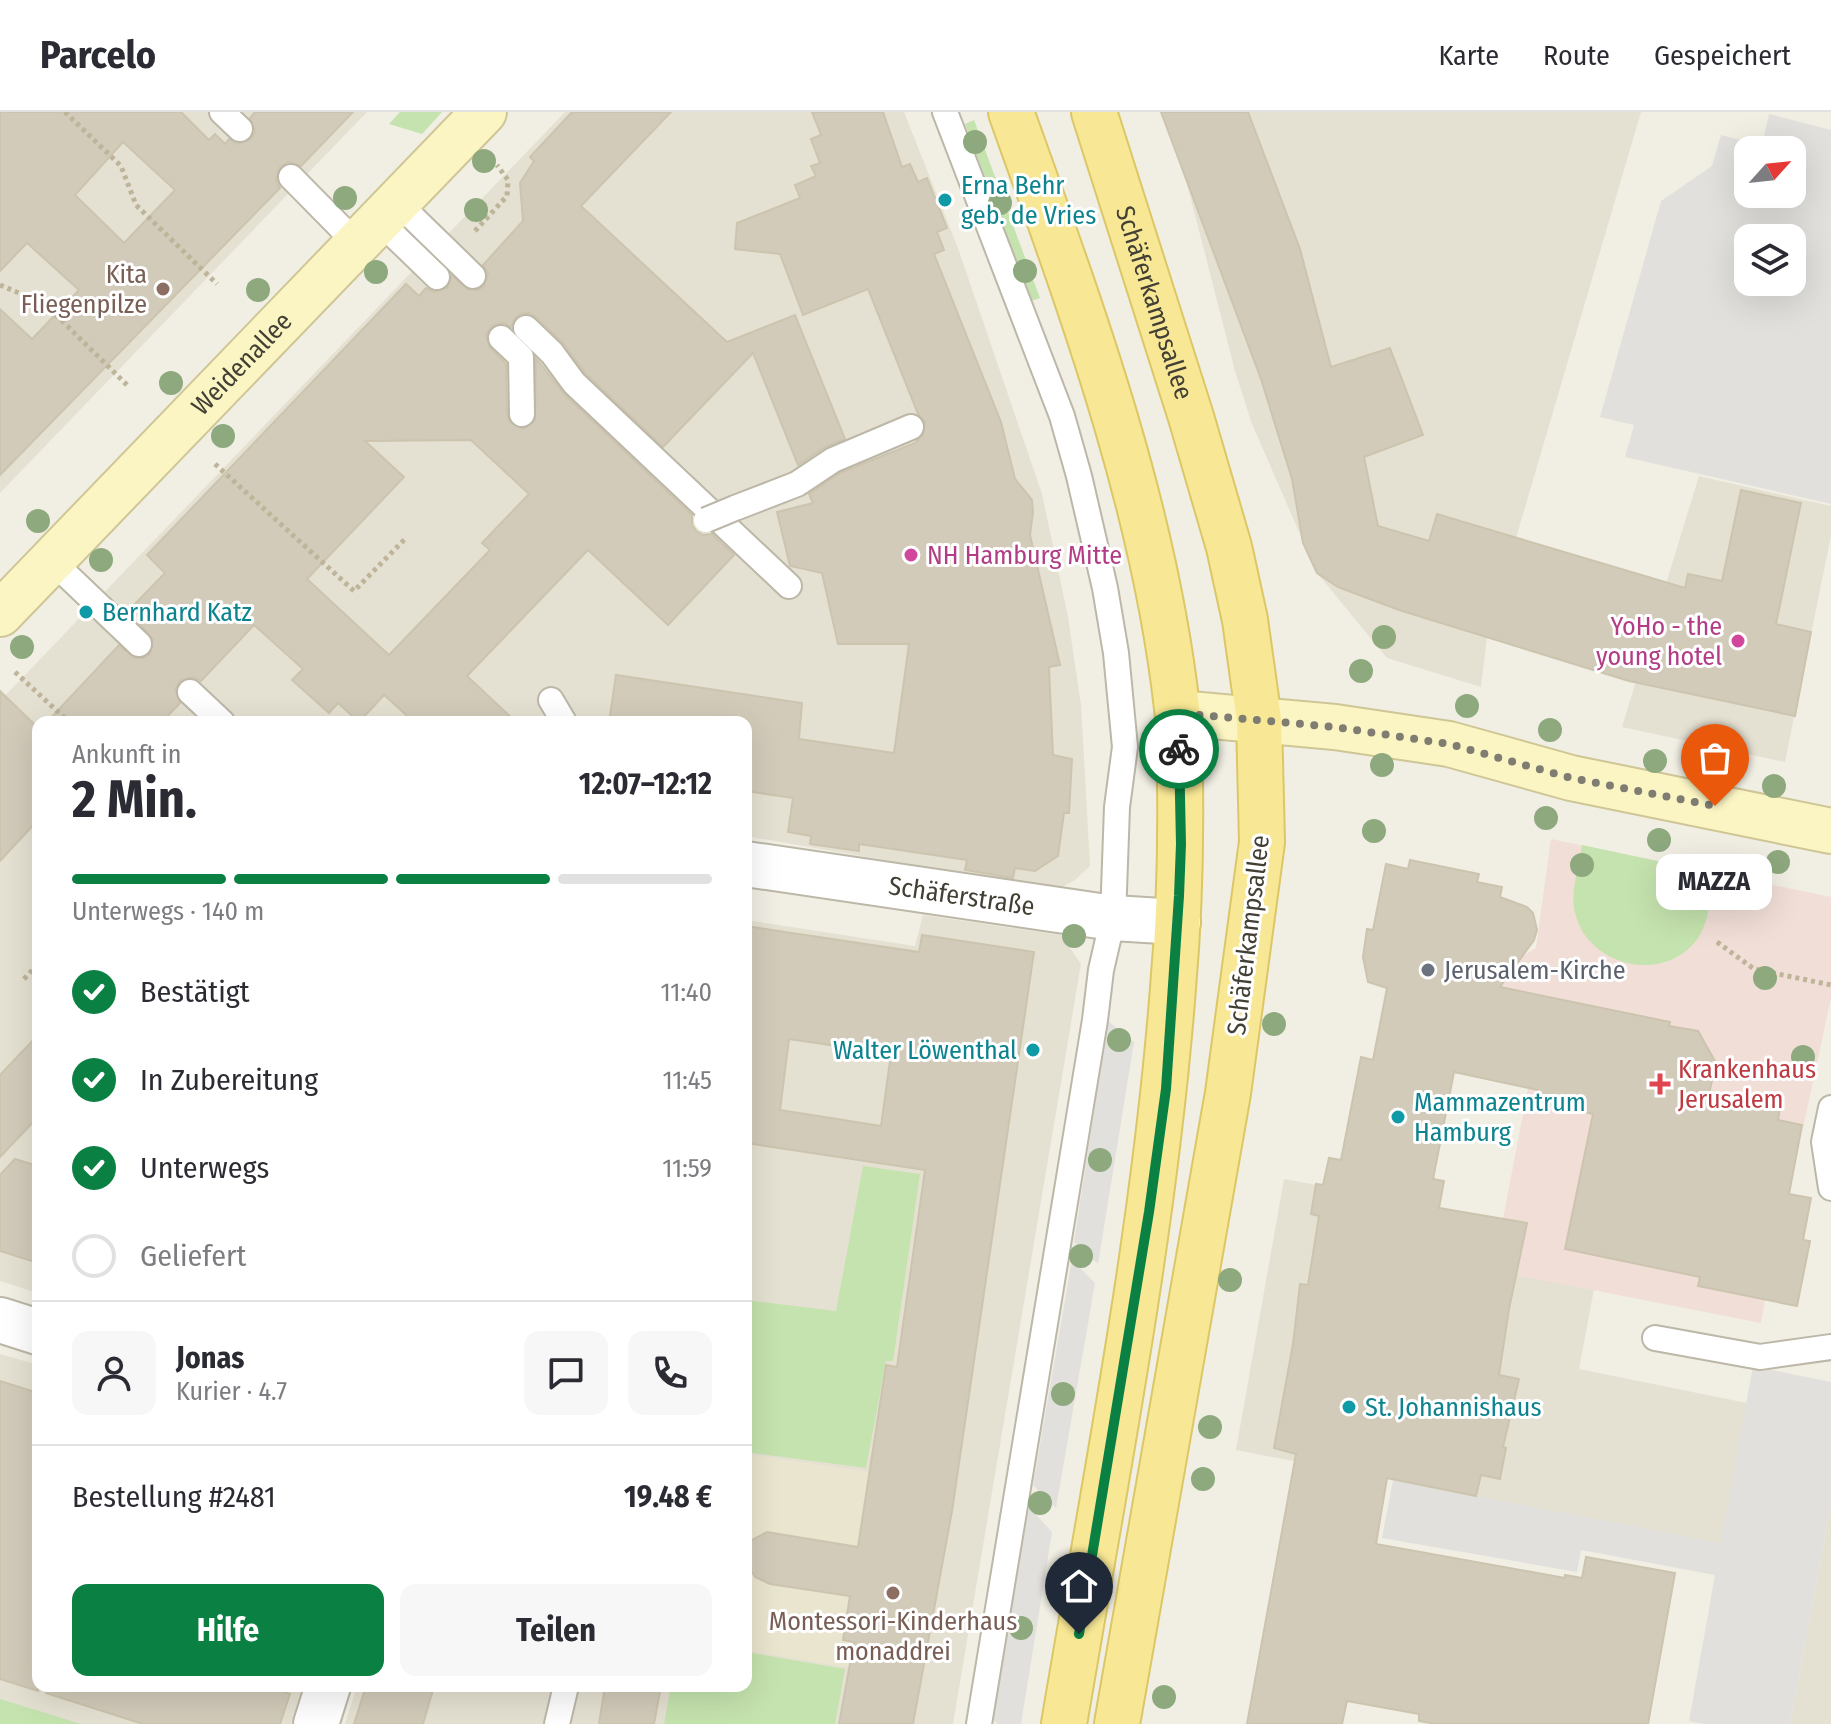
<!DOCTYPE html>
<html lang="de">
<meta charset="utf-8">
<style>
:root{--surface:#fff;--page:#f7f7f7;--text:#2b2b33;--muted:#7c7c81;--line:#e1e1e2;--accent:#0b8043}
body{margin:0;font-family:"Fira Sans Condensed",sans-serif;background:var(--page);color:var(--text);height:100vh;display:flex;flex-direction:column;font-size:30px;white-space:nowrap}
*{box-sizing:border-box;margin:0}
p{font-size:26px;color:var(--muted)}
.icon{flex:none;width:44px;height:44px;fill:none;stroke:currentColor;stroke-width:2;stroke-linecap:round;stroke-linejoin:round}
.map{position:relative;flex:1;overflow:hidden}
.details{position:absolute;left:32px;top:604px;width:720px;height:976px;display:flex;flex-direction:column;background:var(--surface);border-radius:16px;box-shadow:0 8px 32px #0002}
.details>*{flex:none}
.needle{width:52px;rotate:63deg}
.controls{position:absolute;left:1734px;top:24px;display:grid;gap:16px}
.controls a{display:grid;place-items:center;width:72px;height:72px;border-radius:16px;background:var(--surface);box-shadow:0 8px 32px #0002;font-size:40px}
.pin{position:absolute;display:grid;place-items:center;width:68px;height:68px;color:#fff;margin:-82px -34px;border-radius:50% 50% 50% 0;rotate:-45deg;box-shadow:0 0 8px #0007}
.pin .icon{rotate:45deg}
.courier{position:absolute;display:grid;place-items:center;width:80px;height:80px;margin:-40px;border:6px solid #0b8043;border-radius:50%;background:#fff;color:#222;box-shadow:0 2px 10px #0007}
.bubble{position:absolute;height:56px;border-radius:16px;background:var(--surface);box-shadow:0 8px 32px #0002;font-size:26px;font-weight:700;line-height:56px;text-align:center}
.headline em{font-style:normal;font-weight:700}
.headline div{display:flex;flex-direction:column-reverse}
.headline{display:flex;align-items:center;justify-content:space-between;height:136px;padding:0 40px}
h1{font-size:52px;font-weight:700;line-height:60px}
.bar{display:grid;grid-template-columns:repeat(4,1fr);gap:12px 8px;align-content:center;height:96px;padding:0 40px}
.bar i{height:10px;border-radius:6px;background:var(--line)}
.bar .active{background:var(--accent)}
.bar p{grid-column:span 4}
.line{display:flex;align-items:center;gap:20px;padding:0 40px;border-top:2px solid var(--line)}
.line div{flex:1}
.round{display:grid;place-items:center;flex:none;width:84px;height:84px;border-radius:16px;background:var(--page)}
ol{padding:0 40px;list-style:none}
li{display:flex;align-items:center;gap:24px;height:88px}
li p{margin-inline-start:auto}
li .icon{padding:8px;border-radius:50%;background:var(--accent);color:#fff;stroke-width:4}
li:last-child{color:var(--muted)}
li i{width:44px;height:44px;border:4px solid var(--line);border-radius:50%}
.cta{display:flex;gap:16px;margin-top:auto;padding:16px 40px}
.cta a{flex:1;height:92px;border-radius:16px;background:var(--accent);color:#fff;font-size:32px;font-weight:700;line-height:92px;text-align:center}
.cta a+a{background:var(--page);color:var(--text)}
header{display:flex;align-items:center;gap:48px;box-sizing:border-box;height:112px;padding:0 40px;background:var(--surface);border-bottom:2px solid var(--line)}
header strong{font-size:38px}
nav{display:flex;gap:44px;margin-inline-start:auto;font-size:28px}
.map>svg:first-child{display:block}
</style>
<header>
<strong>Parcelo</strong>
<nav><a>Karte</a><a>Route</a><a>Gespeichert</a></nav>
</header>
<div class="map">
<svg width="1831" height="1612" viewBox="0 0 1831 1612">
<rect width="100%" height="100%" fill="#f1eee4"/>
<g fill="#e5e1d2">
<path d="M0,0H367L0,381Z"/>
<path d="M565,0H904L958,136L1042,382L1068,505L1081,593L1090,754L1075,768L1056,778L746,724V610H38V1181L0,1169V589Z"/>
<path d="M1161,0H1641L1487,525L1481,575L1387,546L1317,461L1252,312L1235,259L1185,64Z"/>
<path d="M1699,364L1831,394V424L1785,650L1622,615Z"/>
<path d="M923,803L1061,823L1081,852L953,1612H345L357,1574H746V808L915,834Z"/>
<path d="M1284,1067L1528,1111L1517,1163L1594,1177L1579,1257L1747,1291L1721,1432L1236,1338Z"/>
<path d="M0,1242L38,1253V1574H303L291,1612H0Z"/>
<path d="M1831,1392V1612H1790Z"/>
</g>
<path fill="#e9e5ce" d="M746,1342L870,1360L951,1403L921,1568L746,1538Z"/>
<path fill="#f1ded7" d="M1551,727L1831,785V886L1789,1081L1811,1086L1803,1127L1810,1129L1797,1194L1765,1188L1761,1211L1517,1163L1527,1111L1503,1107L1528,976L1479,965L1501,858L1536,836Z"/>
<g fill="#c5e3ae">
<path d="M400,0H442L422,22L389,12Z"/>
<path d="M974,8L1040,186L1031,189L965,12Z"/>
<path d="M1582,733L1714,761C1711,782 1710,808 1698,826C1665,873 1588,855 1575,801C1570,781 1579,754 1582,733Z"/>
<path d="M863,1054L920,1062L893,1249H886L866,1356L746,1340V1188L836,1199Z"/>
<path d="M746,1540L845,1557L835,1612H664L671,1574H746Z"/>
<path d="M0,1587L81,1612H0Z"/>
</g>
<g fill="#e2e0dc" fill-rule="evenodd">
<path d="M1769,2L1831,18V392L1625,345L1634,313L1600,305L1661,89L1712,54L1721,23L1762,33ZM1792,38V82H1748V38ZM1792,126V170H1748V126Z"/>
<path d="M1108,909L1134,930L1098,1152L1074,1130Z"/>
<path d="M1072,1148L1095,1171L1056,1396L1033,1373Z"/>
<path d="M1753,1254L1831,1270V1392L1790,1612H1703L1689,1609L1715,1463L1581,1438L1577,1460L1382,1426L1393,1368L1721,1431Z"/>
<path d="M1029,1395L1052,1420L1021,1612H998L991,1606Z"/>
</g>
<g fill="#d2cbba" stroke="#ccc4ae" stroke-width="2" fill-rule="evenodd">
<path d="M0,0H181L209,28L215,22L225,32L229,27L237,32L250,28L255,20L250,6L255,0H353L301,54L288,50L280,55L276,68L280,76L0,363V197L32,227L79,178L27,131L0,159ZM123,30L175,78L124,131L75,83Z"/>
<path d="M572,0H671L581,94L727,230L795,203L845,327L825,335L798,353L753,241L663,335L585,261L564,232L536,205L529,201L521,202L515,206L511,215L504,211L496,212L490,216L486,223L490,236L506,252L507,302L510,310L523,317L535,309L536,246L564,282L692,403V413L696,419L703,423L712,422L734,443L668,513L588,438L467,564L516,610H414L384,583L359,610L338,591L329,601L292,568L303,557L254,513L201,569L193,565L180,569L175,577L180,591L162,610H47L119,533L135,546H144L150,542L153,527L139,511L142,508L130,497L165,461L147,443L406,172L419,184L426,176L434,180L447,176L452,164L469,178H478L484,174L488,161L483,153L523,109L520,71L534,49L530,45ZM471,328L529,382L482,431L490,438L389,543L307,467L404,365L365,329Z"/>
<path d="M812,0H883L902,55L910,52L918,70L927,66L947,116L937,120L944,138L934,142L1001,310L1015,367L1032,388L1033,400L1030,423L1060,553L1049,555L1053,643L1072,647L1069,701H1064L1058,744L1035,759L1015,756L1013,766L965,758L967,748L859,732V739L810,732L811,724L788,720L793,686L746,679V610H609L616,563L802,591L799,627L894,641L909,532H838L822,461L790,454L777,400L813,391L809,382L840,361L915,331L923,323L925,310L918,302L868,177L803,203L780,142L735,137L737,111L800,86L795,73L816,64L811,54L820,51L811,27L821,23Z"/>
<path d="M1161,0H1248L1300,137L1331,255L1390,236L1423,323L1364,345L1378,414L1429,429L1437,402L1685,476L1688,462L1722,469L1741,378L1801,391L1776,512L1811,520L1795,604L1629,569L1399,498L1338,475L1317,461L1303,431L1292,367L1261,267Z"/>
<path d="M0,579L38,616V708L0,749Z"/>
<path d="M1410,748L1479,762L1477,770L1502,775L1500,785L1527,795L1533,801L1537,818L1534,828L1500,875L1670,910L1669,914L1698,919L1716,951L1709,982L1780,996L1778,1008L1802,1013L1789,1082L1811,1086L1803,1128L1810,1129L1797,1194L1698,1174L1700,1165L1565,1137L1593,1002L1535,990L1538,978L1454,960L1433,1067L1444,1069L1439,1096L1527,1111L1509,1197L1499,1263L1519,1267L1503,1335L1506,1336L1500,1367L1481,1363L1476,1384L1387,1366L1376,1432L1565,1466V1463L1582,1466L1586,1445L1675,1461L1648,1612H1436L1419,1609V1602L1347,1589L1342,1612H1247L1296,1342L1274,1336L1293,1232L1300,1172L1308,1173L1319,1104L1311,1102L1316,1072L1323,1073L1329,1046L1341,1048L1361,945L1373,948L1387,876L1368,870L1363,845L1367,817L1373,818L1386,752L1408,757Z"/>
<path d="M746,814L919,840L922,823L1034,840L952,1399L913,1612H839L854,1530L843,1528L850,1484L770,1472L755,1465L746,1449V1431L767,1420L858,1435L886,1253L897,1255L925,1058L746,1031ZM789,927L891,942L881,1014L780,998Z"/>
<path d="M38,923V1005L0,1045V963Z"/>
<path d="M15,1047L38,1054V1151L0,1139V1063Z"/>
<path d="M0,1269L38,1281V1579L0,1567Z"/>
<path d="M47,1574H265L290,1582L280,1612H143L46,1581Z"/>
<path d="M366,1574H434L423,1612H354Z"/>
<path d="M605,1574H661L654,1612H599Z"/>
</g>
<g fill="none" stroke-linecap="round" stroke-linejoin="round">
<defs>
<g id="lane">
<path d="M222,0L240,17"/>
<path d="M945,0L1062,304L1079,364L1105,476L1116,541L1125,635L1117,695L1113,806L1101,858L1095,908L979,1612"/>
<path d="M291,65L357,132"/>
<path d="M397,90L473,164"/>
<path d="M379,109L437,165"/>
<path d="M526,216L552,241L574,271L789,474"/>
<path d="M501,226L521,245L522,302"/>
<path d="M735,396L797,372L833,348L911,315"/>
<path d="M52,449L139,532"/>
<path d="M190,580L222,610"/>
<path d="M551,588L564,610"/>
<path d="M1831,996L1824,1030L1831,1076"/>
<path d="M1655,1226L1760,1245L1831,1235"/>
<path d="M557,1612L566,1574"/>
</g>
<g id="street">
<path id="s1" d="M746,752L1113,806L1178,810"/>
<path d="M0,1208L38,1220"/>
<path d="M316,1612L328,1574"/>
</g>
<g id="secondary">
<path id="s2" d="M0,502L484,0"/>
<path d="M1178,601L1335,615L1449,632L1571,666L1831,719"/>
</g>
<g id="primary">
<path d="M1011,0C1080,193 1154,391 1177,596C1180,620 1179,645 1180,670C1181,739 1179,807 1173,876C1154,1123 1105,1368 1064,1612"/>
<path id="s3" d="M1094,0L1191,305L1229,435L1245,508L1259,608L1262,730L1228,981L1117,1612"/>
</g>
</defs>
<use href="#lane" stroke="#bcb7a7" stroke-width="28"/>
<use href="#street" stroke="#bcb7a7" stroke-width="48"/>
<use href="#secondary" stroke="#cfc696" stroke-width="48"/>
<use href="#primary" stroke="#dcc767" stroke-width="48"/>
<g stroke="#bdb499" stroke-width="5" stroke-dasharray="4 4" stroke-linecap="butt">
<path d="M65,0L121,54L136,93L217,172"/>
<path d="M475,119L507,84L508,68L497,53"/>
<path d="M0,173L45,192L127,273"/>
<path d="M215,352L354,479L405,427"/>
<path d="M15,560L69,610"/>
<path d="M1717,830L1754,857L1831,873"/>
<path d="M24,867L38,852"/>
</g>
<use href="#lane" stroke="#fff" stroke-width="24"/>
<use href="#street" stroke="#fff" stroke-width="44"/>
<use href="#secondary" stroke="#fbf5c3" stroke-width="44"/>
<use href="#primary" stroke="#f8e895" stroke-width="44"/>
<defs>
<path id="lane-bridge" d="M706,408L735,396"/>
</defs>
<use href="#lane-bridge" stroke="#bcb7a7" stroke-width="28" stroke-linecap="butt"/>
<use href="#lane-bridge" stroke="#fff" stroke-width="24"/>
</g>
<g fill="#8ea97e">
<circle cx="975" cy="30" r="12"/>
<circle cx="484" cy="49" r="12"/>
<circle cx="345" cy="86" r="12"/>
<circle cx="1000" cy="91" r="12"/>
<circle cx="476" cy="98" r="12"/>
<circle cx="1025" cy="159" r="12"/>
<circle cx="376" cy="160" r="12"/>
<circle cx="258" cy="178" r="12"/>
<circle cx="171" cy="271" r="12"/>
<circle cx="223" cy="324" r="12"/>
<circle cx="38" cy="409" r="12"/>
<circle cx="101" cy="448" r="12"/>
<circle cx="1384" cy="525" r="12"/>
<circle cx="22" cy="535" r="12"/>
<circle cx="1361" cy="559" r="12"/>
<circle cx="1467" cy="594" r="12"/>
<circle cx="1550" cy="618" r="12"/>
<circle cx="1655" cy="649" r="12"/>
<circle cx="1382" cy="653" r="12"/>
<circle cx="1774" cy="674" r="12"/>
<circle cx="1546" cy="706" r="12"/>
<circle cx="1374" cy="719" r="12"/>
<circle cx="1659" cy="728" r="12"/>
<circle cx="1778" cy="750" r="12"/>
<circle cx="1582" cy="753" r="12"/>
<circle cx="1074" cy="824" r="12"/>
<circle cx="1765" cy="866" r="12"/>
<circle cx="1274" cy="912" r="12"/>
<circle cx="1119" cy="928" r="12"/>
<circle cx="1803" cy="945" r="12"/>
<circle cx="1100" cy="1048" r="12"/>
<circle cx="1081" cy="1144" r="12"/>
<circle cx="1230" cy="1168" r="12"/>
<circle cx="1063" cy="1282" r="12"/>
<circle cx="1210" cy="1315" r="12"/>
<circle cx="1203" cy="1367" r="12"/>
<circle cx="1040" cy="1391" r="12"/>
<circle cx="1021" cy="1516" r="12"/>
<circle cx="1164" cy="1585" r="12"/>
</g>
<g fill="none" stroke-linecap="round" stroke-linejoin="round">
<path stroke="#7f7c72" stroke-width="8" stroke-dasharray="0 14.4" d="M1179,637L1178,601L1335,615L1449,632L1571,666L1715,694"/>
<path stroke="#0b8043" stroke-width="10" d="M1079,1522L1149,1100L1166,977L1179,784L1181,732L1179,637"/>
</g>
<g fill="#0f9aa8" stroke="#fff" stroke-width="3">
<circle cx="945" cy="88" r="8"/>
<circle cx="86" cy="500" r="8"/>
<circle cx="1033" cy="938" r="8"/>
<circle cx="1398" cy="1005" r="8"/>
<circle cx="1349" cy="1295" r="8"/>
</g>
<g fill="#8d6e63" stroke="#fff" stroke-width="3">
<circle cx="163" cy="177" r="8"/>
<circle cx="893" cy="1481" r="8"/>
</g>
<g fill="#d1479c" stroke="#fff" stroke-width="3">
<circle cx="911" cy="443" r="8"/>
<circle cx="1738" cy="529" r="8"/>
</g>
<circle fill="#6b7280" stroke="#fff" stroke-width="3" cx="1428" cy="858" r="8"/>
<path fill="#e0444e" stroke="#fff" stroke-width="3" d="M1656 960h8v8h8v8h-8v8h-8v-8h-8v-8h8z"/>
<g text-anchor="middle" stroke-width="6" stroke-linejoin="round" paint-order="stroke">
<g font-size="26" fill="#0d838f" stroke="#fff" text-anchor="start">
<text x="961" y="82">Erna Behr<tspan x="961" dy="30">geb. de Vries</tspan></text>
<text x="102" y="509">Bernhard Katz</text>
<text x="1017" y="947" text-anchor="end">Walter Löwenthal</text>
<text x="1414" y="999">Mammazentrum<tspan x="1414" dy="30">Hamburg</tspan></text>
<text x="1365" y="1304">St. Johannishaus</text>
</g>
<g font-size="26" fill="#785e54" stroke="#fff" text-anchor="end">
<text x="147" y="171">Kita<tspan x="147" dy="30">Fliegenpilze</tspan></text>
<text x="893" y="1518" text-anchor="middle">Montessori-Kinderhaus<tspan x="893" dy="30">monaddrei</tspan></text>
</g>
<g font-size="26" fill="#423f34" stroke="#fff">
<text dy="9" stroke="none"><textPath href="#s3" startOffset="200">Schäferkampsallee</textPath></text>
<text dy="9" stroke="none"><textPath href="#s2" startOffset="348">Weidenallee</textPath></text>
<text dy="9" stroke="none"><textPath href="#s1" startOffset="218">Schäferstraße</textPath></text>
<text transform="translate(1248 823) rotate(-83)" y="9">Schäferkampsallee</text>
</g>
<g font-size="26" fill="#b23c85" stroke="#fff" text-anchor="start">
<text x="927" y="452">NH Hamburg Mitte</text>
<text x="1722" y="523" text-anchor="end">YoHo - the<tspan x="1722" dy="30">young hotel</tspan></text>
</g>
<g font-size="26" fill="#5b616d" stroke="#fff" text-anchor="start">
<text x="1444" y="867">Jerusalem-Kirche</text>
</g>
<g font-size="26" fill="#be3a42" stroke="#fff" text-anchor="start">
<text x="1678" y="966">Krankenhaus<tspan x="1678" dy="30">Jerusalem</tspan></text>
</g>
</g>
</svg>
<div class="controls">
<a><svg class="needle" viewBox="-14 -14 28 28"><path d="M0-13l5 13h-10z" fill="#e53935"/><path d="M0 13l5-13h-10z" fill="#7c7c81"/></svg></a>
<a><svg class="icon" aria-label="layers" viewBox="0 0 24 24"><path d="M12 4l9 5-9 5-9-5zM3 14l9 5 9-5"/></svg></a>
</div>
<div class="pin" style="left:1715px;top:694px;background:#ea580c"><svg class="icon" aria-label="bag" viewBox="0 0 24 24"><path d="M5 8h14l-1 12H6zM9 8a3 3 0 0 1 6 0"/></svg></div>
<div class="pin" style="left:1079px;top:1522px;background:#1f2937"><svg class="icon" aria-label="home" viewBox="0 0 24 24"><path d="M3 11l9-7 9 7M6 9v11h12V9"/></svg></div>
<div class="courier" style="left:1179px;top:637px"><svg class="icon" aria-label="bike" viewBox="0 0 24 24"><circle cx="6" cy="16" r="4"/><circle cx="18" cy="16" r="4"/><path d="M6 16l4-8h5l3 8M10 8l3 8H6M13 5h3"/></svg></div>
<div class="bubble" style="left:1656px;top:742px;width:116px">MAZZA</div>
<section class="details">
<div class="headline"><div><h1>2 Min.</h1><p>Ankunft in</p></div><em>12:07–12:12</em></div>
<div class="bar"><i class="active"></i><i class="active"></i><i class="active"></i><i></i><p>Unterwegs · 140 m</p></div>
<ol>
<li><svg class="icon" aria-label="check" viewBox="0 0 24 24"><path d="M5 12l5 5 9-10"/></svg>Bestätigt<p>11:40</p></li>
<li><svg class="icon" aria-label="check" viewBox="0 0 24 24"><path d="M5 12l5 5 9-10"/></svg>In Zubereitung<p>11:45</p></li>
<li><svg class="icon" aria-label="check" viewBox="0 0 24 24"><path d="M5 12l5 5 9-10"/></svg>Unterwegs<p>11:59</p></li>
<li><i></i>Geliefert</li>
</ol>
<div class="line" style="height:144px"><a class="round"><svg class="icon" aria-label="person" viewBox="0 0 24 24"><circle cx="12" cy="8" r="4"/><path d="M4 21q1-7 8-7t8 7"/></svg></a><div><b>Jonas</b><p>Kurier · 4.7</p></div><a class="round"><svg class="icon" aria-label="chat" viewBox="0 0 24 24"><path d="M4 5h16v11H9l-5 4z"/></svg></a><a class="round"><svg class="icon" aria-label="phone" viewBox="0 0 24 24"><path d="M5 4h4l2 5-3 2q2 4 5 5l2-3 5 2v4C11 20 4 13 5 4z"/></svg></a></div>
<div class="line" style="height:104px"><div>Bestellung #2481</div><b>19.48 €</b></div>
<div class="cta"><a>Hilfe</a><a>Teilen</a></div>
</section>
</div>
